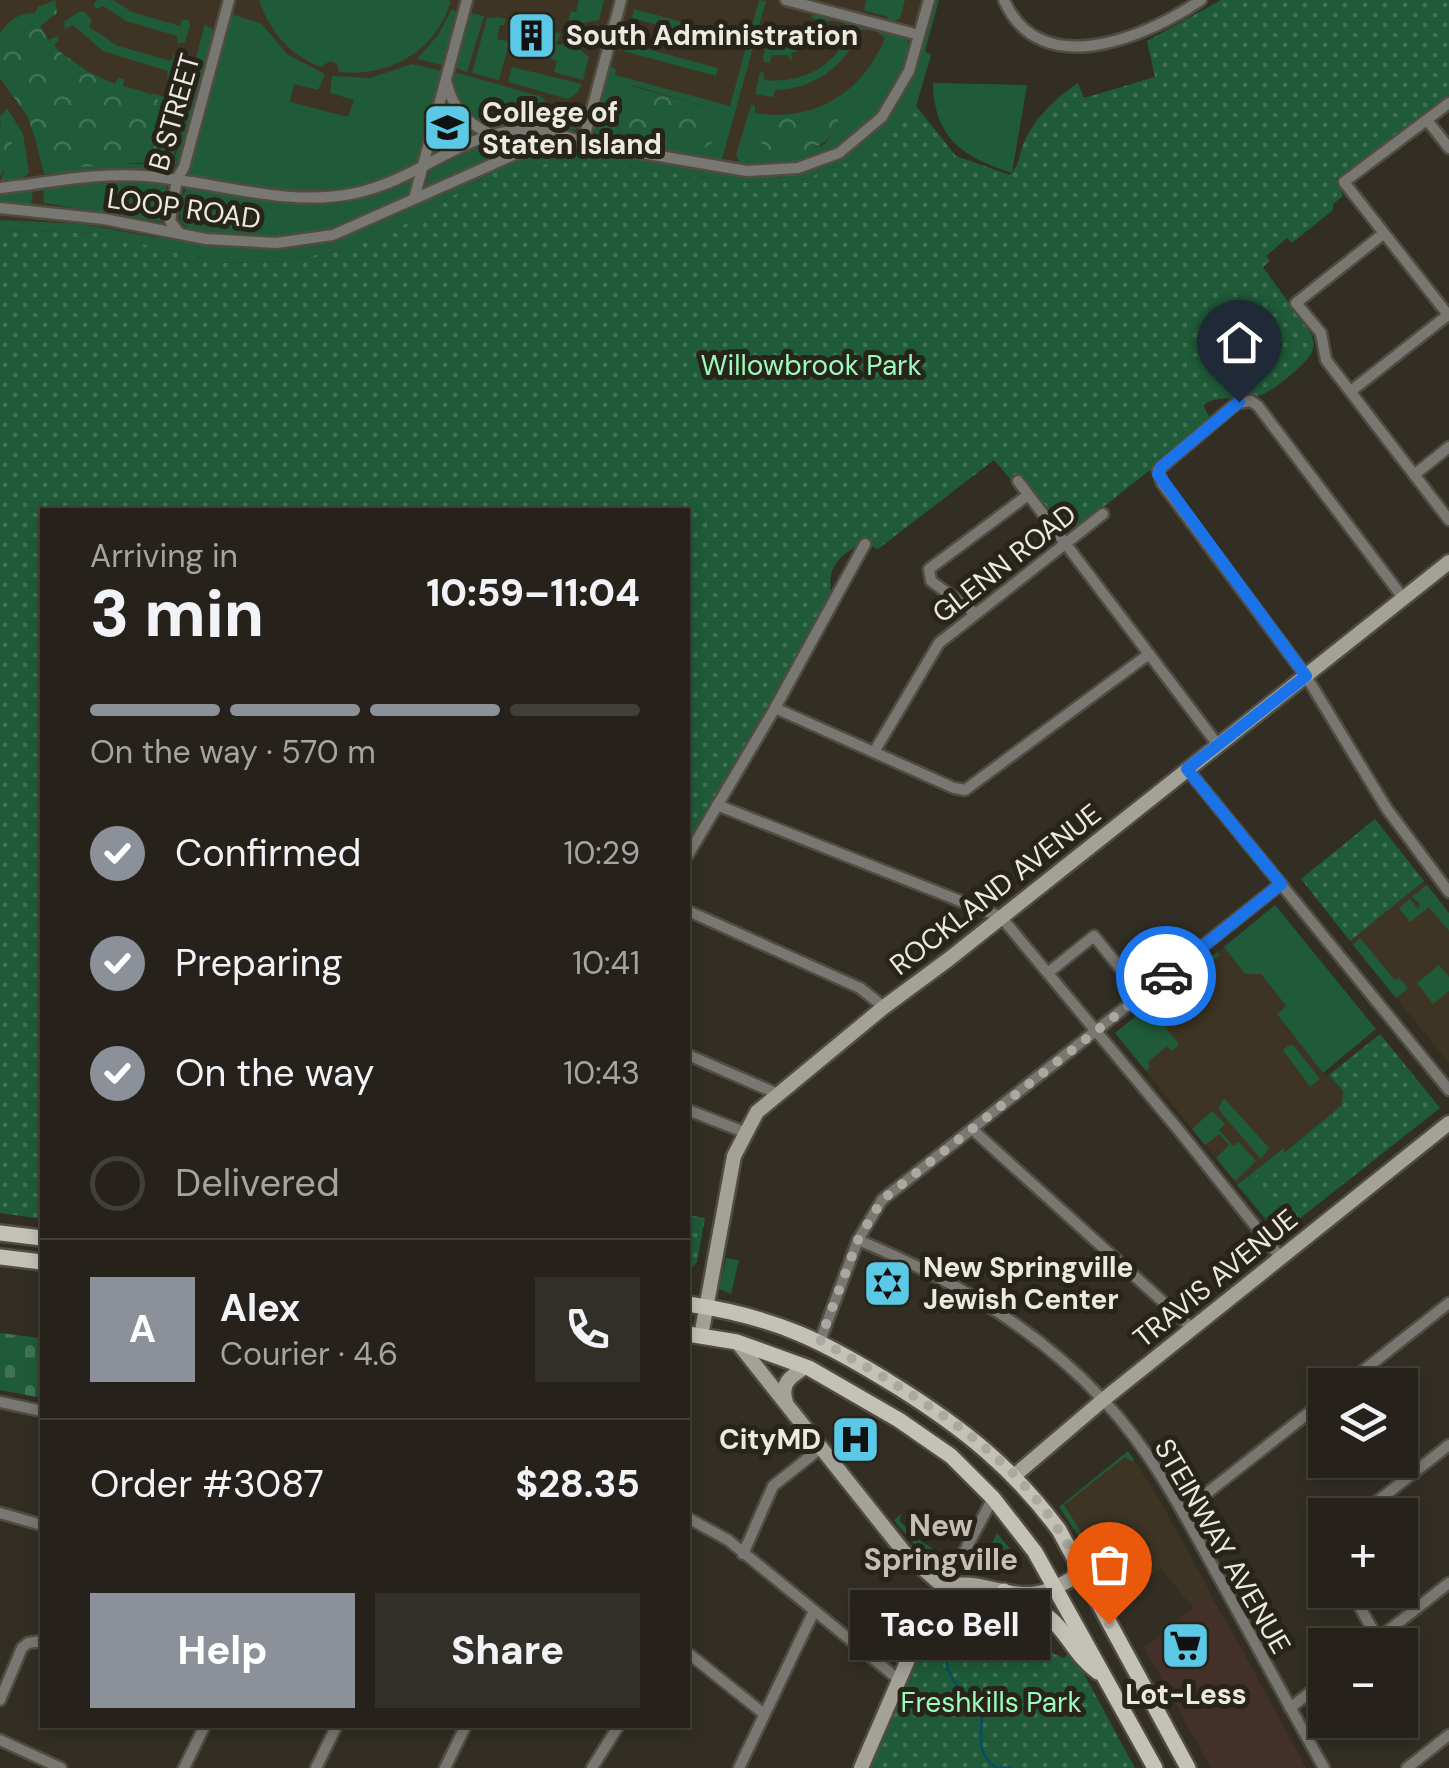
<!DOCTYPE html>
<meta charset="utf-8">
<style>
:root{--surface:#26221b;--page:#322f28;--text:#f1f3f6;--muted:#a4a4a3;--line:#423f3a;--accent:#8c9099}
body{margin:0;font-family:"DM Sans",sans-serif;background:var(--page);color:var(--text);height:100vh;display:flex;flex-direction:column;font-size:38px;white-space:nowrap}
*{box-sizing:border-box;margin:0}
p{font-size:32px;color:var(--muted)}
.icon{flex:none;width:55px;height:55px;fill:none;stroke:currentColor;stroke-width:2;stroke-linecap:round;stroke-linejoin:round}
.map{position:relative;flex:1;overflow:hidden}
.side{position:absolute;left:40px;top:508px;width:650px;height:1220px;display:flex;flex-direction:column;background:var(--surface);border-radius:0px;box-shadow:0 5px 15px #0003,0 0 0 2px var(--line)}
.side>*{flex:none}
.controls{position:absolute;left:1308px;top:1368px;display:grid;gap:20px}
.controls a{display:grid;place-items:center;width:110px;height:110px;border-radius:0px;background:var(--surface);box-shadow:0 5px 15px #0003,0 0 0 2px var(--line);font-size:50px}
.pin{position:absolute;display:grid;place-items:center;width:85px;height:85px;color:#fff;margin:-102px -42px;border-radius:50% 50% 50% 0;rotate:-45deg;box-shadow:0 0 10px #0007}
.pin .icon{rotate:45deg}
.courier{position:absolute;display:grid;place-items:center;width:100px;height:100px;margin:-50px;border:8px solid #1a73e8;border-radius:50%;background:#fff;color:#222;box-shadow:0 2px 12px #0007}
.bubble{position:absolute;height:70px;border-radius:0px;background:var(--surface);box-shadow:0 5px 15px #0003,0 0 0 2px var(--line);font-size:32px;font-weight:800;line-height:70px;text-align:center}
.head em{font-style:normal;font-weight:800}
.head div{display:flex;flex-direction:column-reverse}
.head{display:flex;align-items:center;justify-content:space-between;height:170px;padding:0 50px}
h1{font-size:65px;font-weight:800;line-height:75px}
.bar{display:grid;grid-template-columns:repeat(4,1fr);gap:15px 10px;align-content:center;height:120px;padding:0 50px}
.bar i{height:12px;border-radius:8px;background:var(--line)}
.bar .current{background:var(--accent)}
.bar p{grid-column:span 4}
.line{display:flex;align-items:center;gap:25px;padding:0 50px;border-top:2px solid var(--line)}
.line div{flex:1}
.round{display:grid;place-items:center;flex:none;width:105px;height:105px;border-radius:0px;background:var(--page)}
ol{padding:0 50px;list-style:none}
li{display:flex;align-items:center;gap:30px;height:110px}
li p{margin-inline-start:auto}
li .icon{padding:10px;border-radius:50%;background:var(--accent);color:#fff;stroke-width:4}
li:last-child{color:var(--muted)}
li i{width:55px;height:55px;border:5px solid var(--line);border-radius:50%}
.button{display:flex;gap:20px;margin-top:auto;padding:20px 50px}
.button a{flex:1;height:115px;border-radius:0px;background:var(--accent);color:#fff;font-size:40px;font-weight:800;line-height:115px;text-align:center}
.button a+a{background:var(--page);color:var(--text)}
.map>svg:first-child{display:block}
</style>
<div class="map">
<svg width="1449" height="1768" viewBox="0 0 1449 1768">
<defs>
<pattern id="forest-crowns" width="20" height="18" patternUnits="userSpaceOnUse" patternTransform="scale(2.5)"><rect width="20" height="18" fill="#1f5b38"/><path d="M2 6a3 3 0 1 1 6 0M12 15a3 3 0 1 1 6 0" fill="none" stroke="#407354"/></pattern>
<pattern id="cemetery-stones" width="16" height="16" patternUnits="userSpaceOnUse" patternTransform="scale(2.5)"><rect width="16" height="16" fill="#1f5b38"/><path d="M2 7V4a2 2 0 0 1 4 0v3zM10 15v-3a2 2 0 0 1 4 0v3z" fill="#407354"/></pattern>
<pattern id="park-dots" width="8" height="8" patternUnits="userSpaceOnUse" patternTransform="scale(2.5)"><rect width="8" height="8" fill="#1f5b38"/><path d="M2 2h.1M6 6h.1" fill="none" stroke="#407354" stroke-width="1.8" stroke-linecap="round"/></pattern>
</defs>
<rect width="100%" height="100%" fill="#322e24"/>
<path fill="#433129" d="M1210,1594L1245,1655L1306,1768H1211L1144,1647Z"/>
<g fill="#3e3424">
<path d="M0,0H939L925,51L931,55L916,106L865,154L777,183L491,173L395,230L222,263L97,233L0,230Z"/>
<path d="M1424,881L1449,913V1063L1350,941Z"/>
<path d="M1224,947L1245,974H1261L1286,1006L1277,1014L1326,1076L1329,1075L1344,1092L1342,1105L1240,1188L1115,1033Z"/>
<path d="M1128,1451L1158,1497L1208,1588L1210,1594L1193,1608L1161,1568L1117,1603L1098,1570L1102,1567L1097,1559L1093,1560L1059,1507Z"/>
</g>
<g fill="#1f5b38" fill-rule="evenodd">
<path d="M97,0H113L132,12L180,26L182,20H188L190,25L185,42L178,44L177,36L126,21L103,6L97,9L93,5Z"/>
<path d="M259,0H445L451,1C435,52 390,77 339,72L337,64L330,61L321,67C290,55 269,31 259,0Z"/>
<path d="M579,0H604L599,20L567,26L571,11L576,12Z"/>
<path d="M759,0L766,1L722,159L715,160L596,135L592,126L611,67L616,69L615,75L730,106ZM628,85L635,86L721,111L688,145C666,141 612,148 617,114C618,103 620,93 628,85Z"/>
<path d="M866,0H905L900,18L892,22L887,21L888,17L864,10Z"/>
<path d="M934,0H939L925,51L931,55L916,106L905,118L865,154L805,179L777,183L733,182L574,159L491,173L395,230L346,249L287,261L222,263L97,233L0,230V220L83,224L158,238L163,235C219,248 274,254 330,240C409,221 515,130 593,151C606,155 619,152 630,159L627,153C672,162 718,177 763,177C827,178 883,137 910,81C922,56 926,27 934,0Z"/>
<path d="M452,9L460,14L447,66L417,59L438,35Z"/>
<path d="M634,9L727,34L725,43L632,18Z"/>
<path d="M80,11L85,12L92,20L89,27L118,46L171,61L173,55H178L180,60L175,78H167L168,71L103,51L73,25L65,29L64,22Z"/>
<path d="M816,12L834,20L827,22L811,43L791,54L792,61L787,55H772L770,63L764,62L763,56L769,39L772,40L773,47L801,40L818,21L811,17Z"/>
<path d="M471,13L484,16L467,72L456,68Z"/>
<path d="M231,14L262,24L288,55L325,74L318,90L294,84L290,102L348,117L354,100L330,93L332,76L370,78L412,64L442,71L445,73L421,157C371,199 303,194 243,184C226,181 206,181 190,174L188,167Z"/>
<path d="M497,17L506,19L504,25H500L497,39L507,41L512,21H515L499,80L472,73L487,18Z"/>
<path d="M846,22L865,26L868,30H860C845,67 814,89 775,90L773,97L755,94L760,72L764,73V80C803,84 836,66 851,29L844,26Z"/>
<path d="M205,24L212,29L213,37L179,161L171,170L181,138L183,107Z"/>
<path d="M883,30L907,38C913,52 904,69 897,82C866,138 807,178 741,165L736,155L751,105L755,106V113C813,123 863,93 885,38L878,33ZM819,111L839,125L824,145L802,151L788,117Z"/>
<path d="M552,31L561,34L556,44L562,45L564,35L569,36V40L589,57L583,80L554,72L557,61L549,58L554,40L550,39Z"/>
<path d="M625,43L718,68L716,76L623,51Z"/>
<path d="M512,67L582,84L576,94L568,99L508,82Z"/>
<path d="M458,73L542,97L551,108L550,127C530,125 511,129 492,128C466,126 450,97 455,74Z"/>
<path d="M933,83L1027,85L1012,173C962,157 934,138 933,83Z"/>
<path d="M150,93L181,101L177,145L168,172L44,174L36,142C56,162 119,165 147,164L173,132L170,116Z"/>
<path d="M447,103L477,133L440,151L435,144Z"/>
<path d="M567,103L587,108L582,125L576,130H563L560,112Z"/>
<path d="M7,108L23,134L29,172L23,179L0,183L5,168L0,117Z"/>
<path d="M524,136L550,139L498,153L429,187L426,185L431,167L481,144Z"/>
<path d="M414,176L410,195C389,205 368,217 346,225C313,236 204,251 180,221L182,196L188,187L312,203L347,200Z"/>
<path d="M143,181L166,183L167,198L162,222L44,203L43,191L48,187Z"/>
<path d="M28,190L33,194L31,205L0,203V194Z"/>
<path d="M1427,885L1449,913V931L1429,907L1410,922L1399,908L1410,899L1418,909L1420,904L1412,897Z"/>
<path d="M1275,905L1376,1029L1323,1073L1277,1014L1286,1006L1261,974H1245L1224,947Z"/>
<path d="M1360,938L1395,980L1399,978L1408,988L1396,998L1353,945Z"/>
<path d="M1217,952L1220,955L1206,966L1208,970L1173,999L1171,997L1166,1001L1162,996Z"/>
<path d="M1439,965L1449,977V991L1433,1004L1417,983Z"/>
<path d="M1159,998L1163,1003L1153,1012L1179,1044L1172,1051L1167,1046L1148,1062L1150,1067L1146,1071L1115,1033Z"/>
<path d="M1289,1045L1294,1046L1320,1079L1310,1087L1283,1050Z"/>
<path d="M1224,1098L1269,1148L1261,1159L1218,1109Z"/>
<path d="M1212,1111L1225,1124L1219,1130L1233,1146L1239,1142L1256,1161L1235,1181L1216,1158L1229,1145L1219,1134L1205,1145L1192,1129Z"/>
<path d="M1284,1148L1289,1227L1279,1235L1237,1185Z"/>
<path d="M726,1258L739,1260L731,1294L719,1289Z"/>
<path d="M1128,1451L1134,1460L1132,1462L1125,1457L1064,1505L1086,1540L1083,1542L1059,1507Z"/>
<path d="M902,1513L899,1520L914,1537L943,1555L947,1549L951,1550L942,1565L919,1550L894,1520Z"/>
<path d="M997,1533L1020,1561L1011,1563L999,1548L989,1566L998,1569L991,1575L978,1573Z"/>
</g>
<g fill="url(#forest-crowns)">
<path d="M55,0L57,13L40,26L48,40L57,36L59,40L54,45L59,51L87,71L115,84L118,78L124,79L123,86C131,88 140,90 147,93C172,103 182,141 162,161L80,167L45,151L36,142L28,117L0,78V33C8,21 20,12 35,13L38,7Z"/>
<path d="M628,85L721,111L724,118L711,144L701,149L626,136C611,124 615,98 628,85Z"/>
<path d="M820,111L835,116L839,122C826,153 791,158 761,152L762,124L767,118Z"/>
<path d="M0,126C20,138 12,159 0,176Z"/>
</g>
<path fill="url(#cemetery-stones)" d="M42,1326V1398L0,1390V1333L40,1338Z"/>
<g fill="url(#park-dots)">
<path d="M1221,0H1449V95L1336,179L1343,196L1333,204V210L1292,243L1287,238L1266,256L1270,261L1263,267L1311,334C1313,340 1315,343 1313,349C1310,362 1271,393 1258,396C1238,402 1221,393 1203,405L1210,418L1209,423L1072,532H1063L1019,475L1011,480L994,460L878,549L863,542C840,556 825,567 832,596L688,843V510H42V1219L0,1213V230L97,233L222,263L287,261L346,249L395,230L491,173L574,159L733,182L777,183L805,179L865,154L916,106L956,156L1010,175C1019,166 1019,156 1023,145C1032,120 1057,97 1078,83L1084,98L1155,77L1147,41Z"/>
<path d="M1375,819L1424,881L1350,941L1301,879Z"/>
<path d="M1380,1034L1440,1108L1289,1227L1251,1180L1342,1105L1343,1091L1329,1075Z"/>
<path d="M688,1215L705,1218L697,1262L688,1273Z"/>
<path d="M980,1614L1036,1650L1039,1646L1063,1658L1072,1652L1135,1768H868L928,1630L962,1642Z"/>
</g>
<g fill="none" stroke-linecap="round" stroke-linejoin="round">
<g stroke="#064d68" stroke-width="2.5">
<path d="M944,1646C946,1663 948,1679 963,1691C970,1697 977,1697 980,1707C986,1729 971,1750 996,1768"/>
<path d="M1000,1768H1011"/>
</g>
<defs>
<g id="street">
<path d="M786,0L919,35"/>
<path d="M1004,0C1040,83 1147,37 1201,0"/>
<path d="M446,81C453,109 465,122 490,134"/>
<path d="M1449,103L1344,182L1449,316"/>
<path d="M1427,120L1449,148"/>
<path d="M583,143L621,0"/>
<path d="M0,188C47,183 98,172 145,176C213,181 284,207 351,194C441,176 480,102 582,142"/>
<path d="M414,199L467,0"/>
<path d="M0,208L104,219L206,239L276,243L333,235L520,152L583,143L747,171L798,168L839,153L882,117L909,71L929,0"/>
<path d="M179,233L170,221L177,179L184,167L229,0"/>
<path d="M1383,234L1296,303L1321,333L1326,360L1449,520"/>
<path d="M1351,391L1448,315"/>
<path d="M1414,475L1449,447"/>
<path d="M1018,481L1218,745"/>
<path d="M1404,599L1258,406L1251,401L1237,403L1158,470L1162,483L1306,676L1387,809L1449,892"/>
<path d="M975,613L931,581L929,569L1028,495"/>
<path d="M775,708L954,788L965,790L1149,654"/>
<path d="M874,752L939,643L1103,514"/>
<path d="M1187,769L1449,1090"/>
<path d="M717,805L1001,917L1181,1133L1281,1258"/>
<path d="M688,855L775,708L865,544"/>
<path d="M688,911L860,988L884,1007"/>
<path d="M1049,972L1094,936L1142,995"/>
<path d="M688,1055L778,1094"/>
<path d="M688,1110L744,1132"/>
<path d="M973,1130L1192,1328"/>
<path d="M858,1240C950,1278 1036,1327 1105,1402C1152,1452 1184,1514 1217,1574C1253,1639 1288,1704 1324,1768"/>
<path d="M820,1341L858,1240L882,1200L1281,884"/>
<path d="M1345,1385L1449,1303"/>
<path d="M0,1402L42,1411"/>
<path d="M1183,1512L1325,1400"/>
<path d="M0,1513L42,1525"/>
<path d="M1360,1515L1449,1445"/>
<path d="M688,1518L728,1540L898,1679"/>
<path d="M743,1554L773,1486L822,1447"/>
<path d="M945,1588L993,1498"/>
<path d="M1350,1590L1378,1639"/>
<path d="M1370,1645L1449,1583"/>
<path d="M688,1653L763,1713"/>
<path d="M0,1700L22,1648L28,1643L42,1641"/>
<path d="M1290,1708L1325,1681"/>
<path d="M0,1740L61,1768"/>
<path d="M184,1768L205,1725"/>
<path d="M316,1768L337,1725"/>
<path d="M445,1768L466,1725"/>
<path d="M592,1768L619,1725"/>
<path d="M739,1768L814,1611"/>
<path d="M1407,1768L1449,1735"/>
</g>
<g id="secondary">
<path d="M701,1336L734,1156L757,1112L884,1007L949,959L1449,562"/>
<path d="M737,1342L904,1552L945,1588C974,1577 1001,1596 1031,1594C1050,1593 1065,1582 1082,1573"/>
<path d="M786,1402C780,1383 790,1377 805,1367"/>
<path d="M1014,1476L1103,1400L1449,1123"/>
<path d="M861,1768L932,1604L945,1588"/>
</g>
<g id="primary">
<path d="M0,1233L42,1238"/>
<path d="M0,1257L42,1262"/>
<path d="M688,1304C776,1317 824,1341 899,1388C964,1429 1013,1468 1059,1530L1188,1768"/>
<path d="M688,1334L737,1342L809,1368L899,1420L951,1456L993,1498L1035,1552L1155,1768"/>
<path d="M1004,1591C1020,1601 1040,1609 1054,1622C1071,1639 1078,1658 1098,1672"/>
</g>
</defs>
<use href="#street" stroke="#504c42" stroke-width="15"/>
<use href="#secondary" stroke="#504c42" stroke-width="19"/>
<use href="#primary" stroke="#504c42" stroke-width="20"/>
<use href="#street" stroke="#797772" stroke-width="10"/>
<use href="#secondary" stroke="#a3a198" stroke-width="14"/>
<use href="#primary" stroke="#c4c1b6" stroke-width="15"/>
</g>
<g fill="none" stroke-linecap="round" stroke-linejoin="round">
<path stroke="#aaa8a0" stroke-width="10" stroke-dasharray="0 18" d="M1109,1624C1092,1593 1077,1559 1058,1529C1002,1442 907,1391 820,1340L858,1240L882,1200L1166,976"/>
<path stroke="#1a73e8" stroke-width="12" d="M1166,976L1281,884L1187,769L1306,676L1158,474L1161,467L1239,402"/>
</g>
<defs>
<symbol id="building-square" viewBox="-11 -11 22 22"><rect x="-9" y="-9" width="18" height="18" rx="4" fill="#5bc8e6" stroke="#28241a"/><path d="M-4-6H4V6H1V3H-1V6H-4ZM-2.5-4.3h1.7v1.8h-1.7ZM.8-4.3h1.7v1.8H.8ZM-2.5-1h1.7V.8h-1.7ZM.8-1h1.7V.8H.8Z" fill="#111"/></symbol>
<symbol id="university-square" viewBox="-11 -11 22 22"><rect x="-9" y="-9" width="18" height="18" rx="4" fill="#5bc8e6" stroke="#28241a"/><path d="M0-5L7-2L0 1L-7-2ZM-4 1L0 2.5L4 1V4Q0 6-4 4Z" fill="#111"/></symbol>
<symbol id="synagogue-square" viewBox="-11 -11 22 22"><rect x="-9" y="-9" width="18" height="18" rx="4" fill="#5bc8e6" stroke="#28241a"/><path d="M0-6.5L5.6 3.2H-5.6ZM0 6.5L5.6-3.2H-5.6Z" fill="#111"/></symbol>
<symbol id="hospital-square" viewBox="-11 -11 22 22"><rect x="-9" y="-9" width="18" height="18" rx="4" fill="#5bc8e6" stroke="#28241a"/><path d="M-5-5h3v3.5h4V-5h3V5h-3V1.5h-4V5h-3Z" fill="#111"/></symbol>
<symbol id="supermarket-square" viewBox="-11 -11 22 22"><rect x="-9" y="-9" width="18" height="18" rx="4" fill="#5bc8e6" stroke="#28241a"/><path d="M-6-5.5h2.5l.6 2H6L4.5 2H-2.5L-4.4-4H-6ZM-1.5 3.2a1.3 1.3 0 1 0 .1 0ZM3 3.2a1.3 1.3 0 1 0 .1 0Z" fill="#111"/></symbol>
</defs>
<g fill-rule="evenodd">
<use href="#building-square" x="504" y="8" width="55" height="55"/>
<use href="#university-square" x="420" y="100" width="55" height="55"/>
<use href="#synagogue-square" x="860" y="1256" width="55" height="55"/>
<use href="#hospital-square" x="828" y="1412" width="55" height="55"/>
<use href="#supermarket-square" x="1158" y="1618" width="55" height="55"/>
</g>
<g text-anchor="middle" stroke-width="10" stroke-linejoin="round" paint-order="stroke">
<g font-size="28" font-weight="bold" fill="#ebe9e2" stroke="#28241a" text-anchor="start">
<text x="566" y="45">South Administration</text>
<text x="482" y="122">College of<tspan x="482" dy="32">Staten Island</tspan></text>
<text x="923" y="1277">New Springville<tspan x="923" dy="32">Jewish Center</tspan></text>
<text x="821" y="1449" text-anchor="end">CityMD</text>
<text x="1186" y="1704" text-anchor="middle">Lot-Less</text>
</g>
<g font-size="28" fill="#ebe9e2" stroke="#28241a">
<text transform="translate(174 112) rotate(-74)" y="10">B STREET</text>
<text transform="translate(184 208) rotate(8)" y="10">LOOP ROAD</text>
<text transform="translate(1004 563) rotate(-38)" y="10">GLENN ROAD</text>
<text transform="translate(995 889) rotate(-38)" y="10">ROCKLAND AVENUE</text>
<text transform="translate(1215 1278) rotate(-39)" y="10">TRAVIS AVENUE</text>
<text transform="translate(1223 1546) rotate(60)" y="10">STEINWAY AVENUE</text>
</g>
<g font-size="28" fill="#9afbbc" stroke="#28241a">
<text x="811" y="375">Willowbrook Park</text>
<text x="991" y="1712">Freshkills Park</text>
</g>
<g font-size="30" font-weight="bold" fill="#c3bfb2" stroke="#28241a">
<text x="941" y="1536">New<tspan x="941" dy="34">Springville</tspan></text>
</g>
</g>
</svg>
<div class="controls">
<a><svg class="icon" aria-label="layers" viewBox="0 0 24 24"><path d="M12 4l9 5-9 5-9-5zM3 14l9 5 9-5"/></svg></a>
<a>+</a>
<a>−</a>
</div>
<div class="pin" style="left:1109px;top:1624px;background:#ea580c"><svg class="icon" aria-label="bag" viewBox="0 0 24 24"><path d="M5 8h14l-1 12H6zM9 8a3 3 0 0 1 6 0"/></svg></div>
<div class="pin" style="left:1239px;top:402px;background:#1f2937"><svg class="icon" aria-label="home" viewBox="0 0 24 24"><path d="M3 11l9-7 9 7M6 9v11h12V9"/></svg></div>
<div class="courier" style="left:1166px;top:976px"><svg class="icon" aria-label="car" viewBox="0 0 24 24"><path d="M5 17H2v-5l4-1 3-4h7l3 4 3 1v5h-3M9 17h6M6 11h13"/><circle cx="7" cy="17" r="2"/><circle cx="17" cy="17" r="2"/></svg></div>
<div class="bubble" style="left:850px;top:1590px;width:200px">Taco Bell</div>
<section class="side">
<div class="head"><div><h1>3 min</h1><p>Arriving in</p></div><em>10:59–11:04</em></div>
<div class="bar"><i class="current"></i><i class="current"></i><i class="current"></i><i></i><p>On the way · 570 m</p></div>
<ol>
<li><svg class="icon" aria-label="check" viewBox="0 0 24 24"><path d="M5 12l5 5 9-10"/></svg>Confirmed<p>10:29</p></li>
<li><svg class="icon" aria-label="check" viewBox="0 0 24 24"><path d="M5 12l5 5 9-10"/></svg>Preparing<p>10:41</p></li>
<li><svg class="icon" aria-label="check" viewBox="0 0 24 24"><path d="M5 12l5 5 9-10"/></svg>On the way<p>10:43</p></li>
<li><i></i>Delivered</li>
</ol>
<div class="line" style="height:180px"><b class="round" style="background:var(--accent);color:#fff">A</b><div><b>Alex</b><p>Courier · 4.6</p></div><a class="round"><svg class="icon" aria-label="phone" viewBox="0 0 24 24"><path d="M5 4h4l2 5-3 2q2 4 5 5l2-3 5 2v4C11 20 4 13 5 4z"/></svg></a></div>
<div class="line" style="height:130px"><div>Order #3087</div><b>$28.35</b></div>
<div class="button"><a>Help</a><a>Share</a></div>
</section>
</div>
